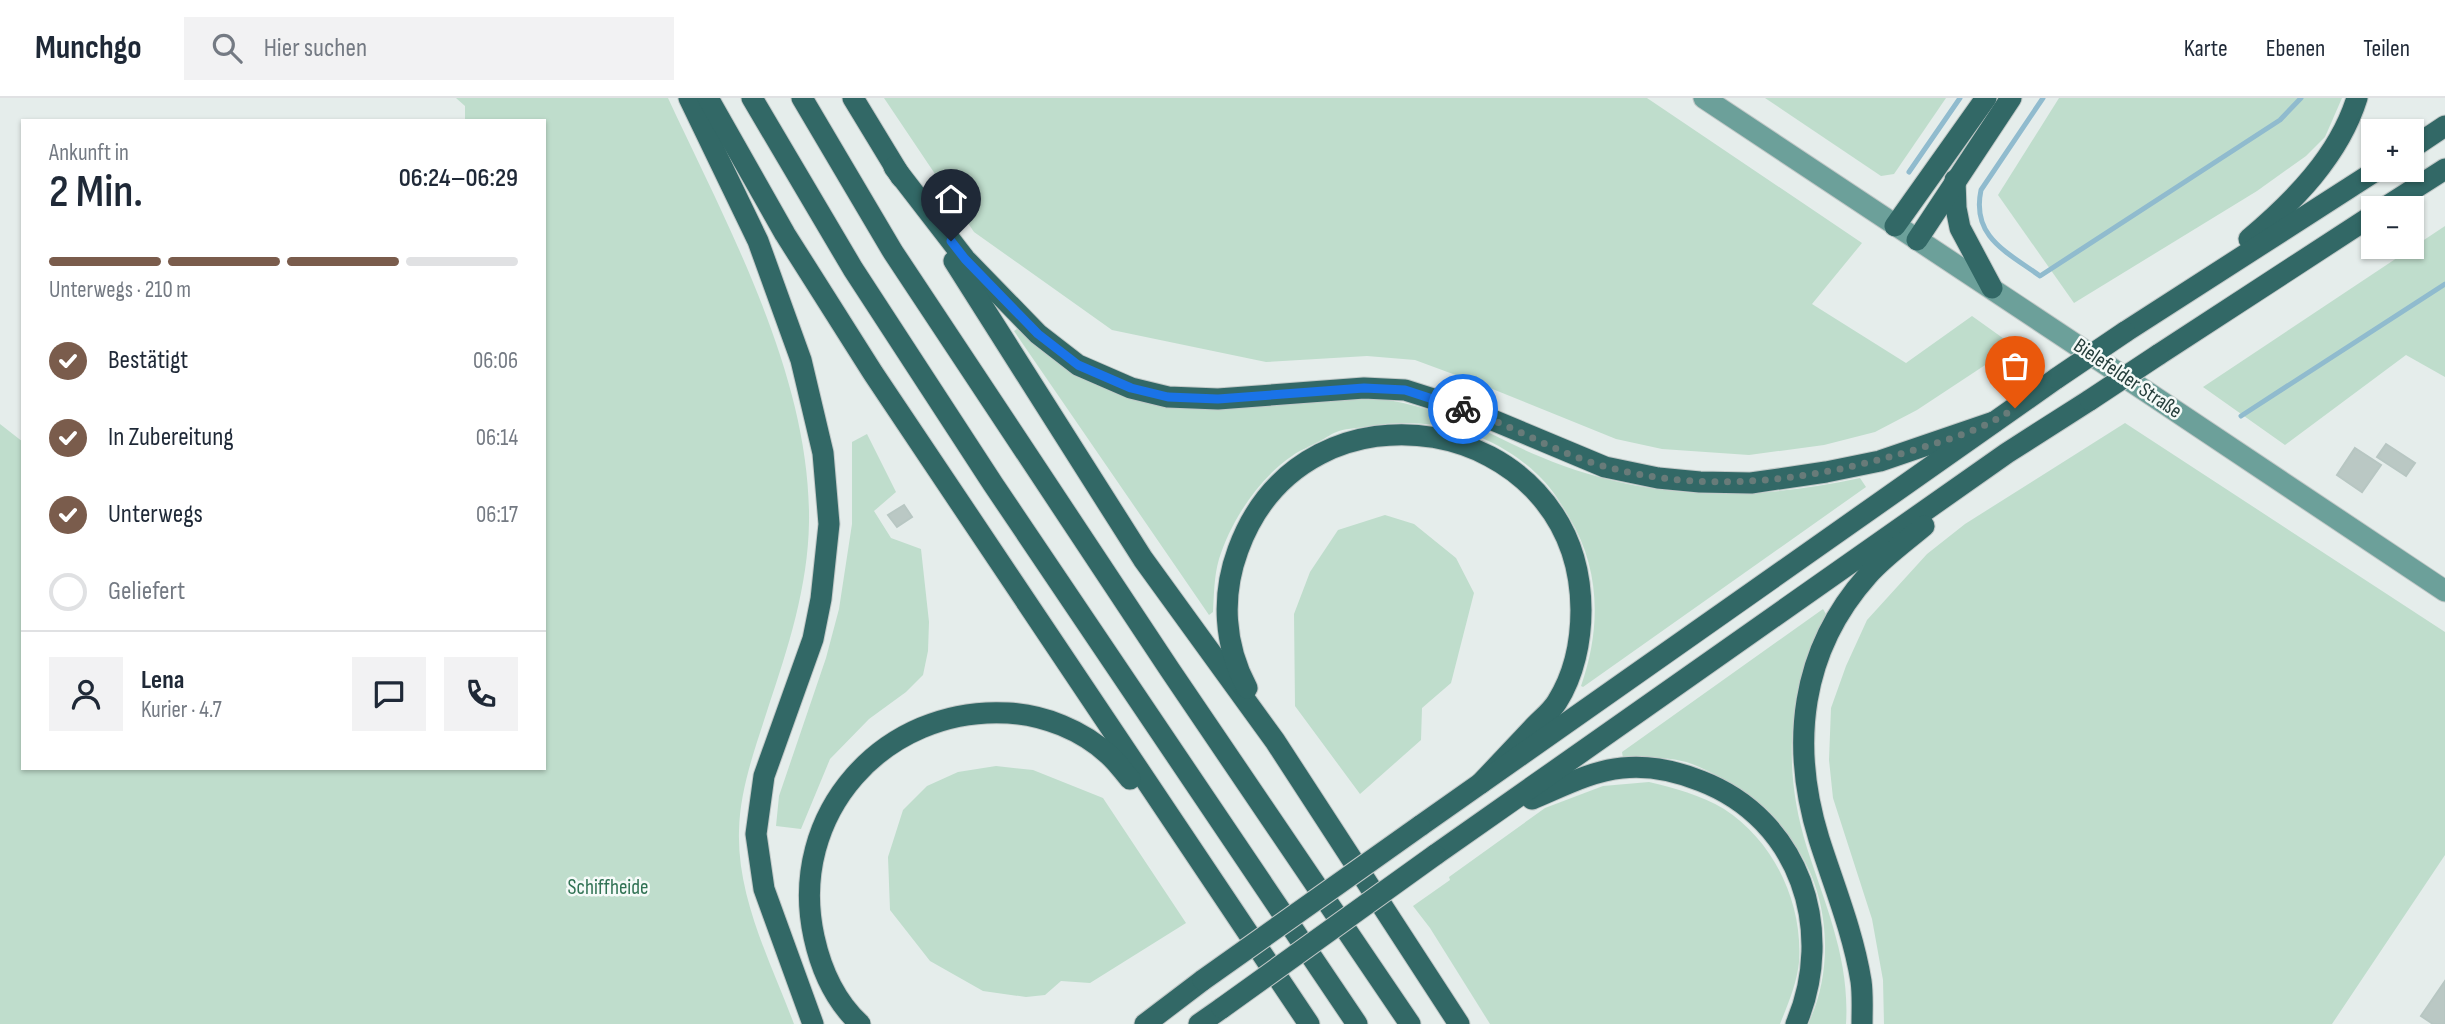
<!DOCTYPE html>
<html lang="de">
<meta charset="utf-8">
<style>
:root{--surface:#fff;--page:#f2f2f3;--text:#1f2937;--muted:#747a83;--line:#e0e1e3;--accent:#7a5c4c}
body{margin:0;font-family:"Sofia Sans Condensed",sans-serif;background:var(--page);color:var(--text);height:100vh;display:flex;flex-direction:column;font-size:26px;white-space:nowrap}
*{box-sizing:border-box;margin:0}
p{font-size:23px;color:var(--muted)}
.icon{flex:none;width:38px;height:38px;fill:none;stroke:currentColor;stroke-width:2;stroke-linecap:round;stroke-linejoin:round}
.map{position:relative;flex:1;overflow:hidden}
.side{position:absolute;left:21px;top:21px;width:525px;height:651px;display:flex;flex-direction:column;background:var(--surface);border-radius:0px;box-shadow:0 2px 5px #0004}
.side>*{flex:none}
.buttons{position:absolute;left:2361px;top:21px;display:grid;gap:14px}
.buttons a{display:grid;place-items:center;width:63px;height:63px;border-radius:0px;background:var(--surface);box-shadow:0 2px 5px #0004;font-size:35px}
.pin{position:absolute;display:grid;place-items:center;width:60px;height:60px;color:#fff;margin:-72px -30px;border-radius:50% 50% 50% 0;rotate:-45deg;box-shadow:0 0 7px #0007}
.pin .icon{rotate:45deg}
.courier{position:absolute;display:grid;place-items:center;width:70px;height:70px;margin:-35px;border:5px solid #1a73e8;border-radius:50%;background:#fff;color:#222;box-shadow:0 2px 9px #0007}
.overview em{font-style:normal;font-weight:600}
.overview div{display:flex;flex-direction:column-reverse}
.overview{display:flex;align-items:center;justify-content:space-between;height:119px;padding:0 28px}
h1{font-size:46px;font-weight:600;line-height:52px}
.bar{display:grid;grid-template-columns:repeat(4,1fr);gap:10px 7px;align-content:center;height:84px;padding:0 28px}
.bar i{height:9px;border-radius:5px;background:var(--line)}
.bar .current{background:var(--accent)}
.bar p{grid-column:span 4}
.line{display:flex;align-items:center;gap:18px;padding:0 28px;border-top:2px solid var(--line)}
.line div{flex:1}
.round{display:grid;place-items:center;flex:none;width:74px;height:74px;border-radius:0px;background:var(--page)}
ol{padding:0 28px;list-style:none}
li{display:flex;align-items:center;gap:21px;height:77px}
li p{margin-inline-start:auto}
li .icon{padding:7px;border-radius:50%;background:var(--accent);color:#fff;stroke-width:4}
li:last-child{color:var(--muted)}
li i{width:38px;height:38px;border:4px solid var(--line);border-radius:50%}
header{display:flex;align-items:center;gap:42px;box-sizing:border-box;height:98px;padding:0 35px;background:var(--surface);border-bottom:2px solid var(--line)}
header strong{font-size:33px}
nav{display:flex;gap:38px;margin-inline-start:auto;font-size:24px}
.search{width:490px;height:63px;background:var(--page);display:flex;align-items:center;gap:18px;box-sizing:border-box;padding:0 24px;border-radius:0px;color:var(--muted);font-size:26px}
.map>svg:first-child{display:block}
</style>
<header>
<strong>Munchgo</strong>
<div class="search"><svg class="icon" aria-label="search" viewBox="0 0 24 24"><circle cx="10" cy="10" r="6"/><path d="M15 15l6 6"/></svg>Hier suchen</div>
<nav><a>Karte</a><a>Ebenen</a><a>Teilen</a></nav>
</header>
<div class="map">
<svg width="2445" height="926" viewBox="0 0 2445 926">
<rect width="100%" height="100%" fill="#e5edeb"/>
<g fill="#bfddcc">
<path d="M456,0H668C728,129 811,279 809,424C808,489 788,550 768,610C755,651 740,690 739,733C737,800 771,865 794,926H0V326L23,344V670H544V23H465V8Z"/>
<path d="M884,0H1647L1862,145L1812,206L1906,265L1972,218L2014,248L1917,312L1875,334L1824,347L1749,357L1662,351L1616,341L1480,286L1415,262L1367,258L1266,264L1112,232L974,134Z"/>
<path d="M1765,0H1946L1894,76L1881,78Z"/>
<path d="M2059,0H2342L2325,39L2306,58L2257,93L2074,205L1998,97Z"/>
<path d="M2445,128V279L2406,257L2285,347L2203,289Z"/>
<path d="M1017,231L1034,246L1071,273L1123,298H1365C1400,303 1435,312 1468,325C1493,336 1516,349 1541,359C1646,403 1750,404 1860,380L1866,389L1583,589L1581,588C1601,531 1601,472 1569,419C1560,404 1551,389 1538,377C1492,333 1431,318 1370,328C1360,330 1348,330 1339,333C1332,335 1326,340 1320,343C1311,348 1300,352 1292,358C1258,381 1231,423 1219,461C1214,478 1214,497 1213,514L1209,517L1014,233Z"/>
<path d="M2125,325L2445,534V757L2332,926H1884L1883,882L1872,821L1833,700L1829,662L1831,610L1846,568L1867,522L1927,456L1965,426Z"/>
<path d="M867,336L896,394L874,413L891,440L921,451L929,524L928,553L923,577L906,594L869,621L830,661L801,731L776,728L779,698L826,560L839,511L852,426V344Z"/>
<path d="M1385,417L1414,426L1456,460L1474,495L1451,585L1422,610L1421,642L1360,696L1295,608L1294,516L1310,474L1338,432Z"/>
<path d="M1823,511L1826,516C1789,594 1781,666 1807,750C1826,809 1850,862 1846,926H1808C1834,873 1830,801 1798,752C1774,715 1737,685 1697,668C1675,658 1646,660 1623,660L1622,654Z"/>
<path d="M996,668L1033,672L1103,700L1186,825L1090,885L1061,883L1045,897L1026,899L983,893L930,863L890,812L888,759L903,712L927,688L958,674Z"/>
<path d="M1649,684C1674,690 1701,697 1724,711C1774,743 1803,805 1799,864C1797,885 1788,906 1780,926H1490L1430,830L1413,808L1450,782L1449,779L1545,710L1603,688Z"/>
</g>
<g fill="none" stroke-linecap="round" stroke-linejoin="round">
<g stroke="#90bbce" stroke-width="5">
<path d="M2043,0L1981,92C1971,139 2007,154 2040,178L2280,22L2301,0"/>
<path d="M1909,74L1960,0"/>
<path d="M2241,318L2445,186"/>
</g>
</g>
<g fill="#bac8c4" stroke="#b7c6c2" stroke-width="2">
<path d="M2386,346L2415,365L2406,378L2377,359Z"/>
<path d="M2355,350L2381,367L2362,394L2337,377Z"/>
<path d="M904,407L912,419L897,429L888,417Z"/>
<path d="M2445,883V926H2433L2421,918Z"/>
</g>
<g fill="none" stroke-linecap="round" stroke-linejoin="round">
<defs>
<path id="primary" d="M1704,0C1951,165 2199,327 2445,493"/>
<g id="highway">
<path d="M689,0L758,143L801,262L823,355L829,426L821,501L813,541L764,678L756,736L764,791L813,926"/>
<path d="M708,0L785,136L873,275L1309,926"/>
<path d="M752,0L853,171L993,386L1357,926"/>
<path d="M802,0L893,154L1170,572L1410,926"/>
<path d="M853,0L901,79"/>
<path d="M2412,50L2445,28"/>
<path d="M894,69L965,161L1038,236L1078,267L1131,290L1168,299L1218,301L1364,290L1405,292L1471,313L1605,369L1658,380L1700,384L1751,385L1826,374L1880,363L1994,324"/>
<path d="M1955,82L1956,110L1960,130L1992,190"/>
<path d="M2384,110L2445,71"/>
<path d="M1895,128L1986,0"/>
<path d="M2249,141C2294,103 2339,58 2357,0"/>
<path d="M1917,142L2011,0"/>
<path d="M954,163L1143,461L1275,643L1459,926"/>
<path d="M2125,234L2377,72"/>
<path d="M2158,257L2373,117"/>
<path d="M1247,590C1224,547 1221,498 1238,452C1305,268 1580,316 1581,512C1581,543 1574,577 1557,604C1551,614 1540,622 1532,631C1515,649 1498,667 1481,685"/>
<path d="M1532,701C1561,689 1591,673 1622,670C1649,667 1676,673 1701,683C1800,721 1836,832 1796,926"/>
<path d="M1420,728L2057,280"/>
<path d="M1435,757L2007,355L2090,302"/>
<path d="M860,926C835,903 821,871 814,839C787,716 884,608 1008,615C1044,617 1082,632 1109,657C1117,664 1123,673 1130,681"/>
<path d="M1145,926L1203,882"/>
<path d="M1199,926L1222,910"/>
<path d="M1862,926C1862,912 1863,897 1861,883C1853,834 1834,788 1819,741C1790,647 1800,553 1868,477C1884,459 1905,444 1924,428"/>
</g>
</defs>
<use href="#primary" stroke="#c2c9c8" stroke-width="23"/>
<use href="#highway" stroke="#c2c9c8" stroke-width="23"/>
<use href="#primary" stroke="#6ca09a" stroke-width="21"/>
<use href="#highway" stroke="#326866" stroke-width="21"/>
<defs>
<g id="highway-bridge">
<path d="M2057,280L2125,234"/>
<path d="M2090,302L2158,257"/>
<path d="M1203,882L1420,728"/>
<path d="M1222,910L1435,757"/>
</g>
</defs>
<use href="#highway-bridge" stroke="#c2c9c8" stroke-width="23" stroke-linecap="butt"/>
<use href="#highway-bridge" stroke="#326866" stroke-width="21"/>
</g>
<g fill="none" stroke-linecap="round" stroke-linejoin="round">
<path stroke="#687b79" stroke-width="7" stroke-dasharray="0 12.6" d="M1463,311C1511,326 1559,357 1607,369C1712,397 1815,382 1917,351C1951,341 1986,330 2015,310"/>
<path stroke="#1a73e8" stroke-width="9" d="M951,143L965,161L1038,236L1078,267L1131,290L1168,299L1218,301L1364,290L1405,292L1463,311"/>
</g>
<g text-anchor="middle" stroke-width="5" stroke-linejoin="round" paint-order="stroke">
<g font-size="21" fill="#253e3b" stroke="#f5faf8">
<text transform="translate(2128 280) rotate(34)" y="7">Bielefelder Straße</text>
</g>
<g font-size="21" fill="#317254" stroke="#f5faf8">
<text x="608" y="796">Schiffheide</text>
</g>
</g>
</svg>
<div class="buttons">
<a>+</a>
<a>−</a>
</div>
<div class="pin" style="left:2015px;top:310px;background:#ea580c"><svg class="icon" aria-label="bag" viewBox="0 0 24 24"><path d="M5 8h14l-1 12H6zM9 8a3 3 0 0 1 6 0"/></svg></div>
<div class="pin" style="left:951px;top:143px;background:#1f2937"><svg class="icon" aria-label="home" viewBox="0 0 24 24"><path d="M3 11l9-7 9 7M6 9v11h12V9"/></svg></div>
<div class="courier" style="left:1463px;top:311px"><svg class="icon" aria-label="bike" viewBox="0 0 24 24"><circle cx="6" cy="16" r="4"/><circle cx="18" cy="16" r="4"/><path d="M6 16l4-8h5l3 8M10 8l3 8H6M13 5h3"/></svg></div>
<section class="side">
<div class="overview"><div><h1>2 Min.</h1><p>Ankunft in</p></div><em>06:24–06:29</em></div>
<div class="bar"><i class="current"></i><i class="current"></i><i class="current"></i><i></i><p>Unterwegs · 210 m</p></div>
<ol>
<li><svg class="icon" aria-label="check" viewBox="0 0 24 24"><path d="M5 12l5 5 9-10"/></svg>Bestätigt<p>06:06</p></li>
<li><svg class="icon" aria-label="check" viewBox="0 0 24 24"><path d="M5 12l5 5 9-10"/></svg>In Zubereitung<p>06:14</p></li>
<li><svg class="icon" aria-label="check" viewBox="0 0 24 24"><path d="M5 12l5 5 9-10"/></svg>Unterwegs<p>06:17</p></li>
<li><i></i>Geliefert</li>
</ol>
<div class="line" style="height:126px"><a class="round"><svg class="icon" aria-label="person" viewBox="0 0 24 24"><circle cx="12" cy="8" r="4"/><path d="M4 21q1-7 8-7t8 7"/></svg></a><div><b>Lena</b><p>Kurier · 4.7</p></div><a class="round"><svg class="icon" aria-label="chat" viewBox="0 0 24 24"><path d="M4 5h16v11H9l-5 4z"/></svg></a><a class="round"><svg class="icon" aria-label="phone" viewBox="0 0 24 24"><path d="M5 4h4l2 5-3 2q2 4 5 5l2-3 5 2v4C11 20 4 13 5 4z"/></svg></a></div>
</section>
</div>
